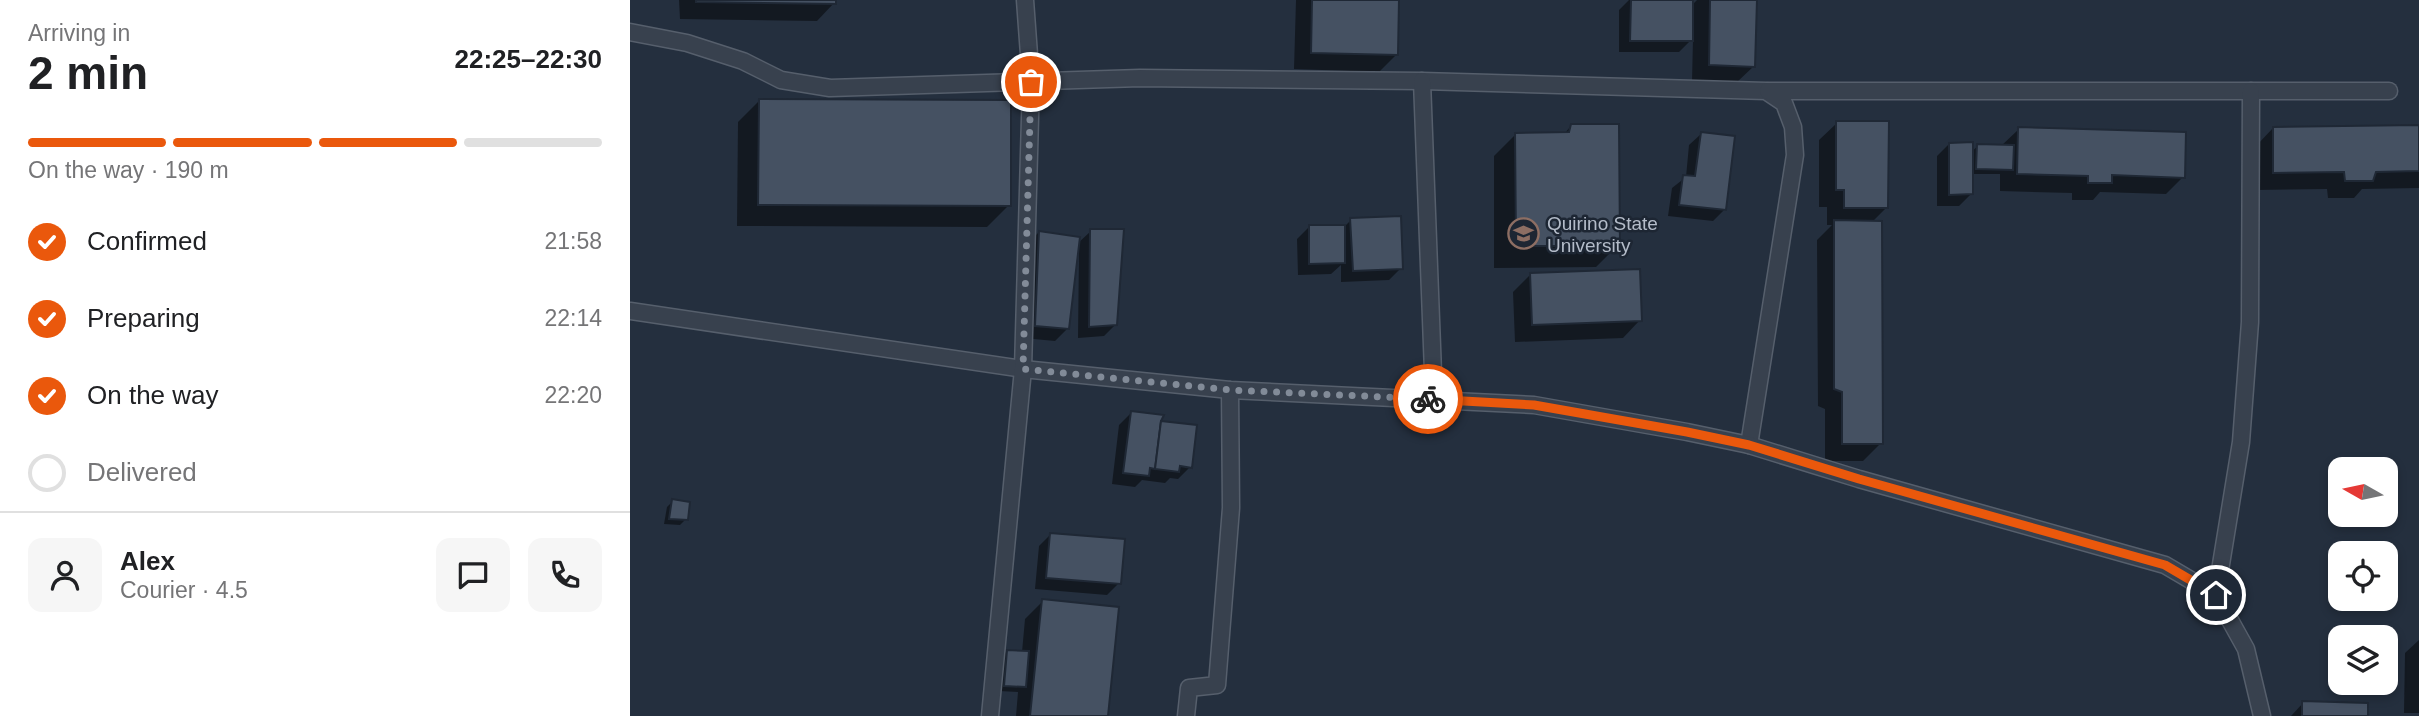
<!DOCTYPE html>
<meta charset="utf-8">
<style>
:root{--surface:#fff;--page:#f6f6f6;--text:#202124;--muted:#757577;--line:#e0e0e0;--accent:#ea580c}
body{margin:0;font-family:Arial,sans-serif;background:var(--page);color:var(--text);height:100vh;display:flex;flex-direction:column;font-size:26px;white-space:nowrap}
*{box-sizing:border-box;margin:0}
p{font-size:23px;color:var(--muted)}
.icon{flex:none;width:38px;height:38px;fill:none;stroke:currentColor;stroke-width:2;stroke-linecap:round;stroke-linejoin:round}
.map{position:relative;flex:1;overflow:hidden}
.drawer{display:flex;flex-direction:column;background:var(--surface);width:630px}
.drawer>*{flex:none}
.needle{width:46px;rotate:279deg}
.buttons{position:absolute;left:1698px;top:457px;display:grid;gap:14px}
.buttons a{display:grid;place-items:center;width:70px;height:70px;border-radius:14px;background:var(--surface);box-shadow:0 4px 10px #0003;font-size:35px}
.pin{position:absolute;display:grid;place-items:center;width:60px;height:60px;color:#fff;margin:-30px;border:4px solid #fff;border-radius:50%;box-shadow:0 2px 7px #0007}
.courier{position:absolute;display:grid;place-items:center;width:70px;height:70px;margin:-35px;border:5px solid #ea580c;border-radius:50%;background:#fff;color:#222;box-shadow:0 2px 9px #0007}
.head em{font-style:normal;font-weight:700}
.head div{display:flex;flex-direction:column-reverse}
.head{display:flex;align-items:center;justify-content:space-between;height:119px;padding:0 28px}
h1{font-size:46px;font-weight:700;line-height:52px}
.bar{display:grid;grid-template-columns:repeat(4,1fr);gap:10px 7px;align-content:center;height:84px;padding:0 28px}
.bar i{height:9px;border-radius:5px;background:var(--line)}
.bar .selected{background:var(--accent)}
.bar p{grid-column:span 4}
.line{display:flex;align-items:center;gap:18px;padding:0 28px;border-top:2px solid var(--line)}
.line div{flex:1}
.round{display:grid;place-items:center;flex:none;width:74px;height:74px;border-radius:14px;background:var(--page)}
ol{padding:0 28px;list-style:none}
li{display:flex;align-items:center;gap:21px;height:77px}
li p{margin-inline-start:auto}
li .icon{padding:7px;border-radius:50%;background:var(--accent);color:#fff;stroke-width:4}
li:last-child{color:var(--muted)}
li i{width:38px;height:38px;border:4px solid var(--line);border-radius:50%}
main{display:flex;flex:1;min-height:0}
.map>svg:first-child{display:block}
</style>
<main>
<section class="drawer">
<div class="head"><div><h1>2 min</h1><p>Arriving in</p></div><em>22:25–22:30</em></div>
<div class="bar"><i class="selected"></i><i class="selected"></i><i class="selected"></i><i></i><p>On the way · 190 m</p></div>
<ol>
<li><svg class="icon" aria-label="check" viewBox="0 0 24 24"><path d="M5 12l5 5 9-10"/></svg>Confirmed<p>21:58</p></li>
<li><svg class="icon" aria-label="check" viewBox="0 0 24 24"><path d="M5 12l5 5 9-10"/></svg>Preparing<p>22:14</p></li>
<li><svg class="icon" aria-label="check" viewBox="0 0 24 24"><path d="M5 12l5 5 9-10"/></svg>On the way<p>22:20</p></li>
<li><i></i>Delivered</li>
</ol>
<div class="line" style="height:126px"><a class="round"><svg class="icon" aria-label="person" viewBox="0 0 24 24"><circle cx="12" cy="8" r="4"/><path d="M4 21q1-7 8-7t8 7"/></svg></a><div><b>Alex</b><p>Courier · 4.5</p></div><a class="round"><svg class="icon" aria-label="chat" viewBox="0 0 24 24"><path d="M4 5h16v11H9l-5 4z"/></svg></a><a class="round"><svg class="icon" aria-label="phone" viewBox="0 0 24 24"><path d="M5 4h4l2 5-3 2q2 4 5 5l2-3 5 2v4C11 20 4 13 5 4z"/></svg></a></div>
</section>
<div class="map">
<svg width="1789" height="716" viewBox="0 0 1789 716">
<rect width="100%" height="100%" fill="#242f3e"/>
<g fill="#0007">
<path d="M49,0H204V3L187,21L50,19Z"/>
<path d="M666,0H768L766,55L749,72L664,69Z"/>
<path d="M999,0H1062V5L1067,0H1125L1124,66L1106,83L1062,82L1063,38L1049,52H989V10Z"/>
<path d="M130,100L379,205L357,227L107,226L108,122Z"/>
<path d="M1207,123L1256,208L1242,222L1251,443L1233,461H1195V409L1188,406L1187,240L1202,225H1197V207H1189V140Z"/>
<path d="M941,126L988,245L966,267L864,268V156L886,134H934Z"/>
<path d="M1789,126V188L1732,189L1724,198H1698L1697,189L1626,190V146L1643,128Z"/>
<path d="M1389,129L1553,177L1536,194L1470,192L1463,200H1442V193L1370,191V174H1341V194L1329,206H1307V156L1319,144L1341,152L1348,146H1371Z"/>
<path d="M1071,134L1095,209L1083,221L1038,216L1042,188L1056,177L1059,145Z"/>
<path d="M721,220L771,268L759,280L711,282V265L701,274L668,275L667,239L679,227L715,226Z"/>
<path d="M461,231L486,324L474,336L448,338L449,252H446L437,329L425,341L393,338L397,244L409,232L447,244Z"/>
<path d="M900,275L1010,320L993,338L885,342L883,292Z"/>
<path d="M501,413L528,422L560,467L548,479L540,478L535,483L512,480L505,487L482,484L489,425Z"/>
<path d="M43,501L56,519L50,525L34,524L37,507Z"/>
<path d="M421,534L489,583L477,595L405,589L409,546Z"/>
<path d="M413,601L476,716H386L388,692L369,691L371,657L377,651L392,652L395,619Z"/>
<path d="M1789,640V713H1774L1775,653Z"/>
<path d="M1673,703L1736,716H1661Z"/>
</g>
<g fill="#455162" stroke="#1f2835" stroke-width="2">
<path d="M66,0H206V4L66,2Z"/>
<path d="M682,0H769L768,55L681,53Z"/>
<path d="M1001,0H1063V41H1000Z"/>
<path d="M1080,0H1127L1125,67L1079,65Z"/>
<path d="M129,99L381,100V206L128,205Z"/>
<path d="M1206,121H1259L1258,208H1214V190H1206Z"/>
<path d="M941,124H989L990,246H886L885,133L939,132Z"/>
<path d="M1789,125V171L1746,172L1743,181H1715L1714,172L1643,173V127Z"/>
<path d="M1388,127L1556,132L1555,178L1482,175V183H1458V176L1387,174Z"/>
<path d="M1071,132L1105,136L1096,210L1049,205L1053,175L1065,176Z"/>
<path d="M1343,142V194L1319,195V143Z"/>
<path d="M1347,144L1384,145L1383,170L1346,169Z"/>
<path d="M771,216L773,269L723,271L720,218Z"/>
<path d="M1204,220L1252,221L1253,444H1212V392L1204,389Z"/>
<path d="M679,225H715V263L679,264Z"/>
<path d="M460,229H494L487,325L459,327Z"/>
<path d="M409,231L450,237L439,329L405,326Z"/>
<path d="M1010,269L1012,321L902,325L900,273Z"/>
<path d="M501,411L534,415L531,421L525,469L520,468L519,476L493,473Z"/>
<path d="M531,421L567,425L562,468L550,466L549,472L525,469Z"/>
<path d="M42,499L60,502L58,520L39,519Z"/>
<path d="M420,533L495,539L491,584L416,578Z"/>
<path d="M412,599L489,607L478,716H400Z"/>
<path d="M377,650L399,651L396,687L374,686Z"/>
<path d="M1672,701L1738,703V716H1672Z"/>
</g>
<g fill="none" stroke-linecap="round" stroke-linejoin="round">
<defs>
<g id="service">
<path d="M0,32L57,43L113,61L151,80L200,88L510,78L792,81L1136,91L1154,103L1163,127L1165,155L1119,445"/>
<path d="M792,81L804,399"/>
<path d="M1138,91H1759"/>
<path d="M0,311L393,369L600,390L904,405L1057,432L1119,445L1229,479L1535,565L1586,595L1616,649L1632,716"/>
<path d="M1586,595L1611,442L1620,322L1621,91"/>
<path d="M360,716L393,369L401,82L395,0"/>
<path d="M556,716L559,688L587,685L601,508L600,390"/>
</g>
</defs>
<use href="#service" stroke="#565f6c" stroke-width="19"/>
<use href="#service" stroke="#38414e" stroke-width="16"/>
</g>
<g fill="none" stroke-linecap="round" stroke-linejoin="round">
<path stroke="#828b98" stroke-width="7" stroke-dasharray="0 12.6" d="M401,82L393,369L600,390L798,399"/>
<path stroke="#ea580c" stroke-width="9" d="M798,399L904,405L1057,432L1119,445L1229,479L1535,565L1586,595"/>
</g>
<defs>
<symbol id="university-ring" viewBox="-11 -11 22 22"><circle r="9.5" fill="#1d2633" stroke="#8d6e63" stroke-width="1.5"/><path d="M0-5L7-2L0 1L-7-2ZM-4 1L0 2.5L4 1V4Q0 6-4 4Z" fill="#8d6e63"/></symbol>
</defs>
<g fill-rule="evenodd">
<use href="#university-ring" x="876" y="216" width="35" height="35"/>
</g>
<g text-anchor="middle" stroke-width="5" stroke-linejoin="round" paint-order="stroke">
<g font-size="19" fill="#b4bcc9" stroke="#1d2633" text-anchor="start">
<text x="917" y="230">Quirino State<tspan x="917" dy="22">University</tspan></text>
</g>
</g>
</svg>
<div class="buttons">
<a><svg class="needle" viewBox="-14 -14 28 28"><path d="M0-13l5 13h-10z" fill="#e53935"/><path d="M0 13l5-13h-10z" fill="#757577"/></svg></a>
<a><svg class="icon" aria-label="locate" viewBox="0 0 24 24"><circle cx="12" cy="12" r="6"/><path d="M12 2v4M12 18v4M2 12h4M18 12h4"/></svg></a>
<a><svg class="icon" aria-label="layers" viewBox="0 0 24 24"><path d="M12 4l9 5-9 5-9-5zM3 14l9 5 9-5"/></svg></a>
</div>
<div class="pin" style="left:401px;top:82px;background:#ea580c"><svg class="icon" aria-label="bag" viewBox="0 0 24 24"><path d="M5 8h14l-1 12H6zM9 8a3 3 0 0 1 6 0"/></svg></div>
<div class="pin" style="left:1586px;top:595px;background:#1f2937"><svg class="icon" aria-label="home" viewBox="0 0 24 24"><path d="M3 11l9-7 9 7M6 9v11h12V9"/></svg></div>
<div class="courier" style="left:798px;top:399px"><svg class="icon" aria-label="bike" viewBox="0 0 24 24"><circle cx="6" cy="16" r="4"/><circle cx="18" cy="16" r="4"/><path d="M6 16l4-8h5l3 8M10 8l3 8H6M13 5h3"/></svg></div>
</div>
</main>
